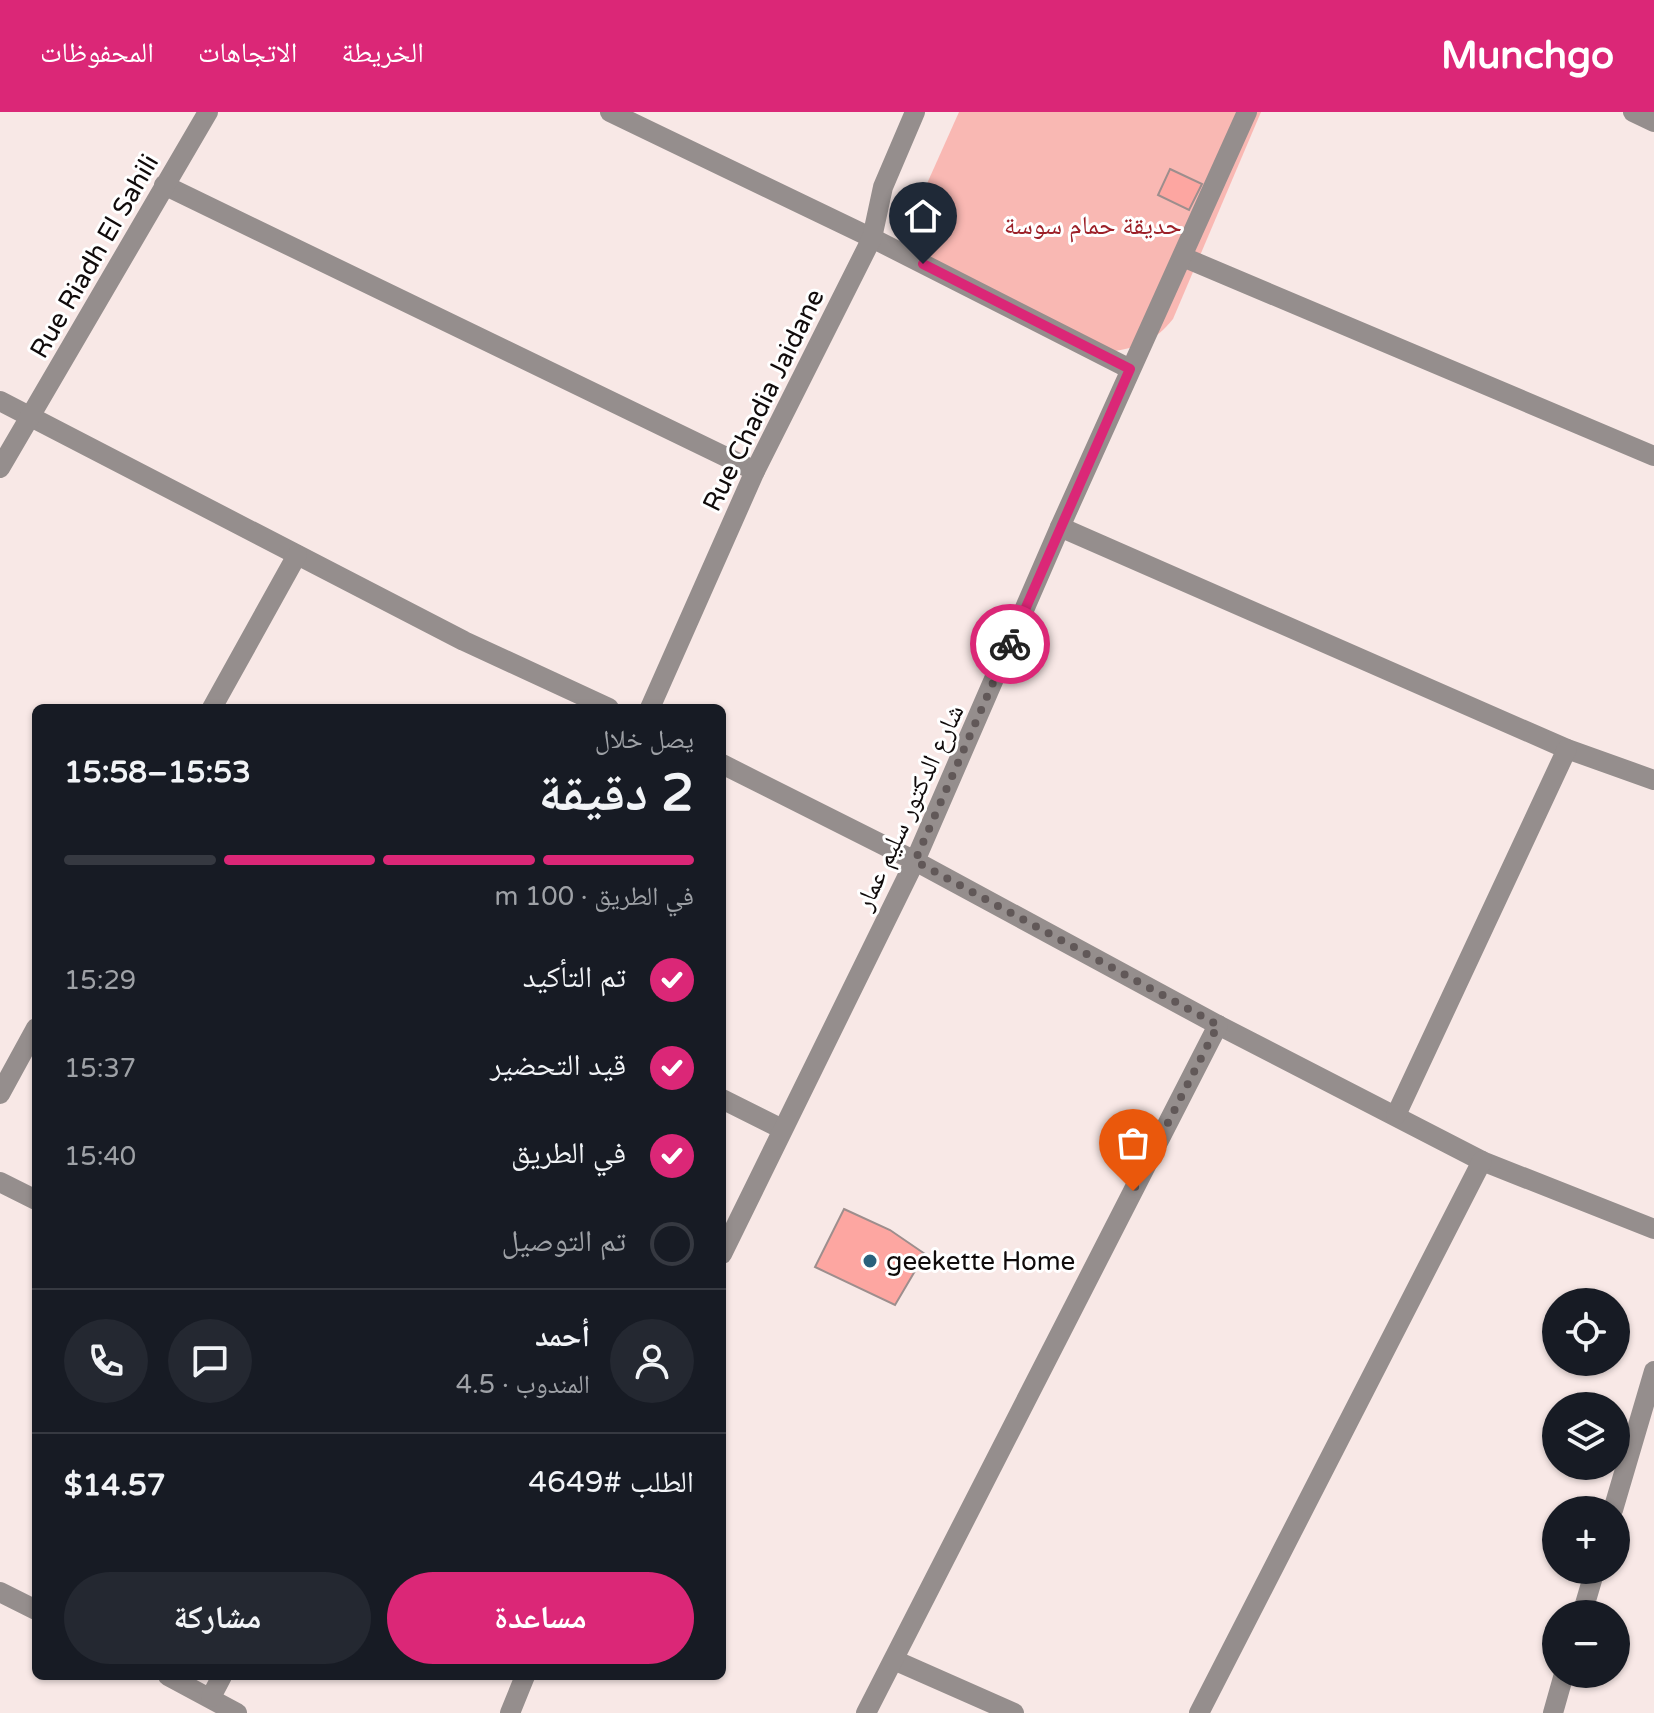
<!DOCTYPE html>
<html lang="ar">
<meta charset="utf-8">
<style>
:root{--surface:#171b24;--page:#242831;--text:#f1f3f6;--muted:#9ea1a6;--line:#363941;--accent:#db2777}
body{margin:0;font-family:"Varela Round","Noto Naskh Arabic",sans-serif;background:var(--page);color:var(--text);direction:rtl;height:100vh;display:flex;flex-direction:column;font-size:30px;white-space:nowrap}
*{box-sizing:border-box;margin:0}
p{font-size:26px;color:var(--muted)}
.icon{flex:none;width:44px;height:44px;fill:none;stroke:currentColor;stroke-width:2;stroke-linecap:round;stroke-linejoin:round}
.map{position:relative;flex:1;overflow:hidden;direction:ltr}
.side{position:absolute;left:32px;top:592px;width:694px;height:976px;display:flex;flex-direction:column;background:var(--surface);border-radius:12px;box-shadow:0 2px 6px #0004;direction:rtl}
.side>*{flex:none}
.controls{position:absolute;left:1542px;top:1176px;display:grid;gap:16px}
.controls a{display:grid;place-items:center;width:88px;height:88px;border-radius:50%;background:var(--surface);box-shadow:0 2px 6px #0004;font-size:40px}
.pin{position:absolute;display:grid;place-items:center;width:68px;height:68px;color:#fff;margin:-82px -34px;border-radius:50% 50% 50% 0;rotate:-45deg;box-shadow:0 0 8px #0007}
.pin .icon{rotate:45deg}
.courier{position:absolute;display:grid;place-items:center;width:80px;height:80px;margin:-40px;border:6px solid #db2777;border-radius:50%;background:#fff;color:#222;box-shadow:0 2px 10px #0007}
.overview em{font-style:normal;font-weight:800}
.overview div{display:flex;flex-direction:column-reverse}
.overview{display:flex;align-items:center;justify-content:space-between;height:136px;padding:0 32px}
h1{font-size:52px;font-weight:800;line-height:60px}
.bar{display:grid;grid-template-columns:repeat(4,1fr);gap:12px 8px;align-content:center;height:96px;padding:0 32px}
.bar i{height:10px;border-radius:6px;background:var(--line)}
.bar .current{background:var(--accent)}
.bar p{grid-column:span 4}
.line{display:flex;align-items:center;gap:20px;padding:0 32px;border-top:2px solid var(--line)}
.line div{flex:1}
.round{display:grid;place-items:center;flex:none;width:84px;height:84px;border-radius:42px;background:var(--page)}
ol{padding:0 32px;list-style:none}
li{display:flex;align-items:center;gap:24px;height:88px}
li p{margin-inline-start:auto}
li .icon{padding:8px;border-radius:50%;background:var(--accent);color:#fff;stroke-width:4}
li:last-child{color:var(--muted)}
li i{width:44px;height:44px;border:4px solid var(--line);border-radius:50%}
.action{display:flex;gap:16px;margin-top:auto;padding:16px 32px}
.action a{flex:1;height:92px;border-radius:48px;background:var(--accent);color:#fff;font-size:32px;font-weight:800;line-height:92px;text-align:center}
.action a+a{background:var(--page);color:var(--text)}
header{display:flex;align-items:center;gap:48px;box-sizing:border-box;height:112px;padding:0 40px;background:var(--accent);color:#fff}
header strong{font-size:38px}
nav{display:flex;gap:44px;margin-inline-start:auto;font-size:28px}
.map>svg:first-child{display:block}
</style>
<header>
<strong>Munchgo</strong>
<nav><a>الخريطة</a><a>الاتجاهات</a><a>المحفوظات</a></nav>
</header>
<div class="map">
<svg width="1654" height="1601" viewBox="0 0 1654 1601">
<rect width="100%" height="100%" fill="#f8e8e6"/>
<path fill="#f9b8b3" d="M959,0H1261L1173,207C1155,230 1136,236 1108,240L900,132Z"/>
<g fill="#fda6a1" stroke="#9d8e8d" stroke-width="2">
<path d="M1170,57L1202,72L1189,98L1158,83Z"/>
<path d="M844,1097L890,1118L925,1142L895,1193L815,1155Z"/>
</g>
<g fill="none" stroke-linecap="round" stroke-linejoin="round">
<g stroke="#958e8d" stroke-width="20">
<path d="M610,0L872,126L1130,257"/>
<path d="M1633,0L1654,10"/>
<path d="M164,73L755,359"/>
<path d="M1183,145L1654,344"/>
<path d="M0,289L464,529L609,596"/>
<path d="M0,356L208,0"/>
<path d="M1060,415L1567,637L1654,668"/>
<path d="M212,596L297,443"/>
<path d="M650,596L755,359L872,126L883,75L915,0"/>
<path d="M722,652L915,749L1218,913L1482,1049L1654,1117"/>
<path d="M0,982L36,916"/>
<path d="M722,987L782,1017"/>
<path d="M1396,1003L1567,637"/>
<path d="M0,1070L36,1088"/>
<path d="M722,1142L915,749L1060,415L1247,0"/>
<path d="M1613,1398L1654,1259"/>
<path d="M0,1480L36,1498"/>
<path d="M1582,1502L1595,1458"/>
<path d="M894,1548L1014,1601"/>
<path d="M168,1564L237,1601"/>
<path d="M211,1585L222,1564"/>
<path d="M510,1601L525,1564"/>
<path d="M866,1601L1218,913"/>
<path d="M1199,1601L1482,1049"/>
<path d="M1553,1601L1564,1562"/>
</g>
</g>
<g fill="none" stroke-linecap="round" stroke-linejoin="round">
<path stroke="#615858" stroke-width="8" stroke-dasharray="0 14.4" d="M1010,532L915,749L1218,913L1133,1079"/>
<path stroke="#db2777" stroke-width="10" d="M923,152L1130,257L1010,532"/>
</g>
<circle fill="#2a607b" stroke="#fff" stroke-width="3" cx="870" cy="1149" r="8"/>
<g text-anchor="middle" stroke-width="6" stroke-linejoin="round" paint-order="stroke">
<g font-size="26" fill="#9c2028" stroke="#fff">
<text x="1093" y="122">حديقة حمام سوسة</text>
</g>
<g font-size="26" fill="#100b0b" stroke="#fff">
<text transform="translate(94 144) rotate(-60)" y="9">Rue Riadh El Sahili</text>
<text transform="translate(763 288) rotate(-64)" y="9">Rue Chadia Jaidane</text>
<text transform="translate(909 695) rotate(-65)" y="9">شارع الدكتور سليم عمار</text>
</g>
<g font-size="26" fill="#100b0b" stroke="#fff" text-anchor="start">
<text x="886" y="1158">geekette Home</text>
</g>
</g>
</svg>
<div class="controls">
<a><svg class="icon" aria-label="locate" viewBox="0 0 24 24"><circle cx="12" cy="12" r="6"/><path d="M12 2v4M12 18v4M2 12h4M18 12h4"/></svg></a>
<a><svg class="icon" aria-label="layers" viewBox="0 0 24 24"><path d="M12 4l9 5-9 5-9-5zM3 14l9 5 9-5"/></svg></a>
<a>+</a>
<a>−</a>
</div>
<div class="pin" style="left:1133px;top:1079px;background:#ea580c"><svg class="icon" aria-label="bag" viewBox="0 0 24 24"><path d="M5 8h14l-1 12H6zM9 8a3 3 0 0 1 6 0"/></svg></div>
<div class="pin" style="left:923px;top:152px;background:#1f2937"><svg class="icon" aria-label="home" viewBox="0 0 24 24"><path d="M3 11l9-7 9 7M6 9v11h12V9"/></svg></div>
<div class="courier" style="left:1010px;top:532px"><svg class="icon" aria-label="bike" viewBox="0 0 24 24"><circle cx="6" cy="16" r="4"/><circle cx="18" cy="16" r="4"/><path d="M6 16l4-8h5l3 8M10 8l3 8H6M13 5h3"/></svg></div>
<section class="side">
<div class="overview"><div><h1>2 دقيقة</h1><p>يصل خلال</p></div><em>15:53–15:58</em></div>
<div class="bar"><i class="current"></i><i class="current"></i><i class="current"></i><i></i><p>في الطريق · 100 m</p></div>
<ol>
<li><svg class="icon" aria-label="check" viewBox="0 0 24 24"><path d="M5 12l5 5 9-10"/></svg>تم التأكيد<p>15:29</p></li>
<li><svg class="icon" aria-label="check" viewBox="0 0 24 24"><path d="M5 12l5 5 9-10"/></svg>قيد التحضير<p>15:37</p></li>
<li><svg class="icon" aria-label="check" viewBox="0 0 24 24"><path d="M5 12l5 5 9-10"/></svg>في الطريق<p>15:40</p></li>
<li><i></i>تم التوصيل</li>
</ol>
<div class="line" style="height:144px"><a class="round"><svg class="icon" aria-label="person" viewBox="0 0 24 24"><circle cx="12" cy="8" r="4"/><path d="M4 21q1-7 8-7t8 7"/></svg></a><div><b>أحمد</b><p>المندوب · 4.5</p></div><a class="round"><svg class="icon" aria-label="chat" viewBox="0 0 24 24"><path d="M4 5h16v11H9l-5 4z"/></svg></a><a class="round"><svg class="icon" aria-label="phone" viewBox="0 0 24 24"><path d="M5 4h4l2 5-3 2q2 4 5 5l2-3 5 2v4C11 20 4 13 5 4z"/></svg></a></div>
<div class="line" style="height:104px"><div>الطلب #4649</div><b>$14.57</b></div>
<div class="action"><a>مساعدة</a><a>مشاركة</a></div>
</section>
</div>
